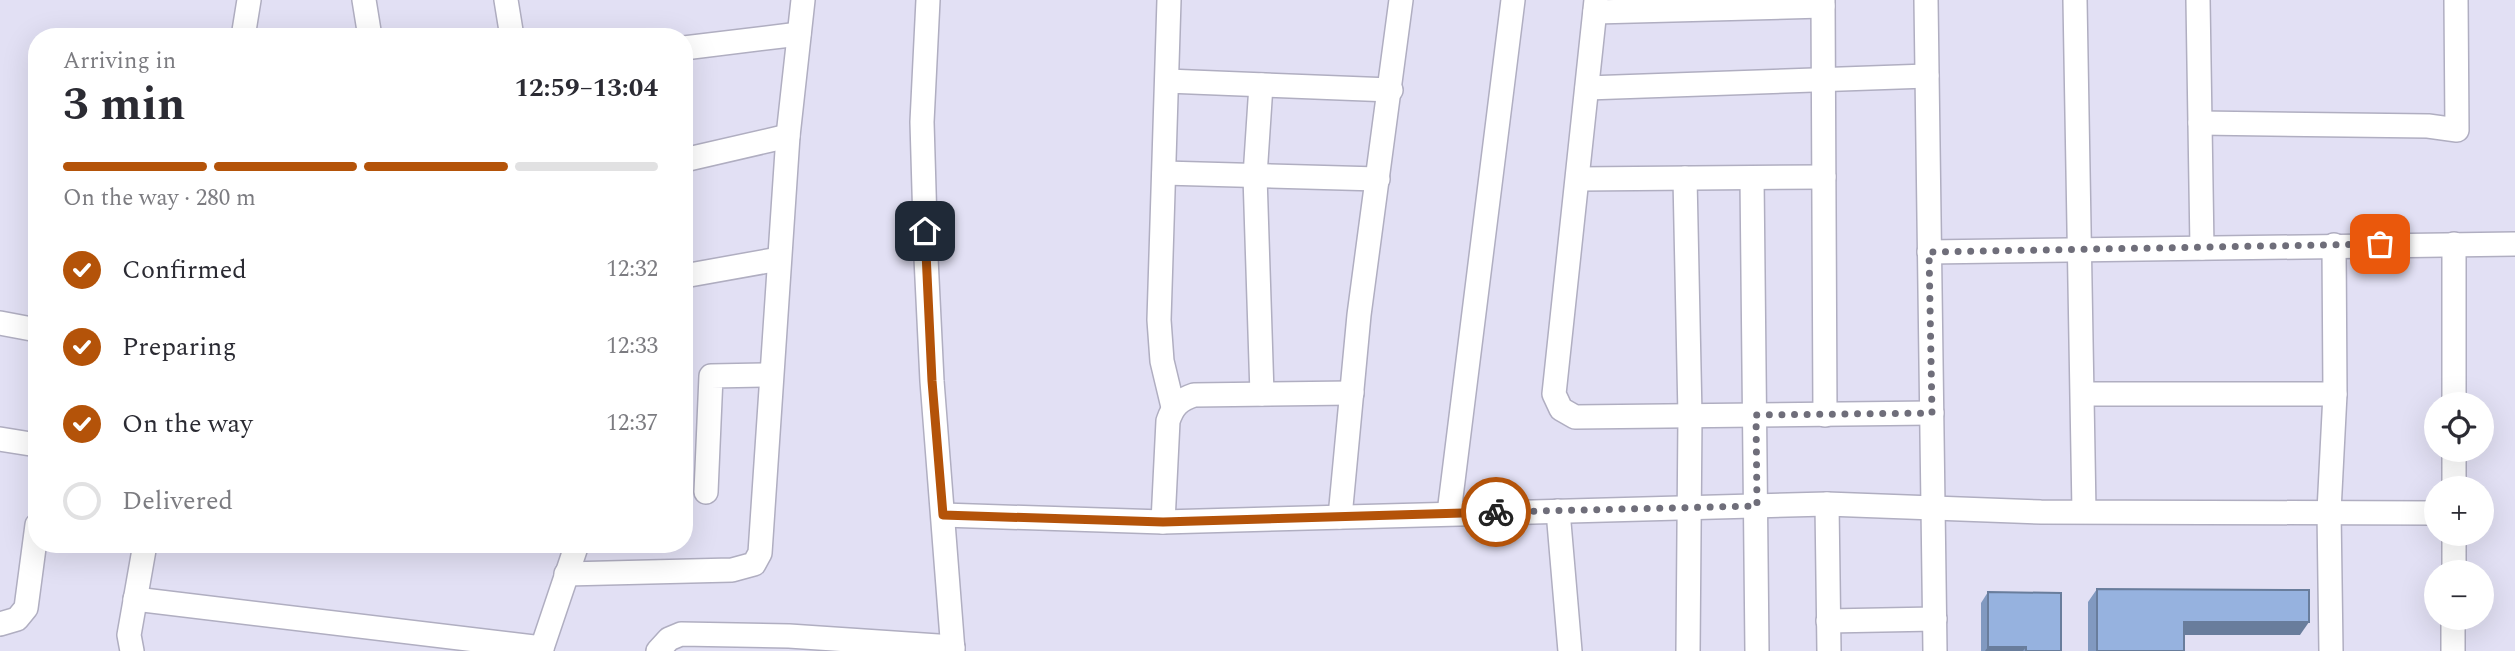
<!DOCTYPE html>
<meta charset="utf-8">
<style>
:root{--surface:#fff;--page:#f7f7f7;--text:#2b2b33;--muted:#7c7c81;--line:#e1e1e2;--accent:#b45309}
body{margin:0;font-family:Spectral,serif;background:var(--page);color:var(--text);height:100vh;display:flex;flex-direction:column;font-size:26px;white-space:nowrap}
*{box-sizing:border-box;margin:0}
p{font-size:23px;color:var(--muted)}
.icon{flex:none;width:38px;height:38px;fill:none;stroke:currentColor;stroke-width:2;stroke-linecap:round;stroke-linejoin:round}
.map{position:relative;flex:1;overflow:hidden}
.details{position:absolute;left:28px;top:28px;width:665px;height:525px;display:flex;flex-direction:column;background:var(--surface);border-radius:28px;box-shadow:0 7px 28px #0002}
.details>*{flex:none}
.buttons{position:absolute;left:2424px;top:392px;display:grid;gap:14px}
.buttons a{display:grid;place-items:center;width:70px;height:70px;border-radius:50%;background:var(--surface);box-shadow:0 7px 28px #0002;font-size:35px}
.pin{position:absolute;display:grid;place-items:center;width:60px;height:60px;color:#fff;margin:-30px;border-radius:14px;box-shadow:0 4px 10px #0006}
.courier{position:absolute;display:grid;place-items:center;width:70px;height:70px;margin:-35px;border:5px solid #b45309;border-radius:50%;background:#fff;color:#222;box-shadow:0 2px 9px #0007}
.summary em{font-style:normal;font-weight:700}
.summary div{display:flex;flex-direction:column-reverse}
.summary{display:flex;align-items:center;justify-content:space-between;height:119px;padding:0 35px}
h1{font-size:46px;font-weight:700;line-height:52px}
.bar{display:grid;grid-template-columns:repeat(4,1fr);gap:10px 7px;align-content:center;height:84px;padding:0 35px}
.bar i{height:9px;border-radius:5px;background:var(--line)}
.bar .active{background:var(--accent)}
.bar p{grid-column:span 4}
ol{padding:0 35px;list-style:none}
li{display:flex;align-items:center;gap:21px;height:77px}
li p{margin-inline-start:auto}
li .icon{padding:7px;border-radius:50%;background:var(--accent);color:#fff;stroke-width:4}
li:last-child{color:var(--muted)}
li i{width:38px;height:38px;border:4px solid var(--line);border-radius:50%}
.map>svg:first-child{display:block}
</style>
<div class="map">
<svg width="2515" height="651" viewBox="0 0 2515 651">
<rect width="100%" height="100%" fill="#e2e0f4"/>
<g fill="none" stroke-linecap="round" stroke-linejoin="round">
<defs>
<g id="minor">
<path d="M364,0L370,37"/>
<path d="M506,0L512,37"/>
<path d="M928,0L922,122L926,258L932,381L953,651"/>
<path d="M1169,0L1159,320L1162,361L1173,407"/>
<path d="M1596,0L1554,394L1561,409L1575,417L1932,413"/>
<path d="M1823,0L1825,415"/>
<path d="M1926,0L1935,651"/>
<path d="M2075,0L2084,511"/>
<path d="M2198,0L2202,248"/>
<path d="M1595,12L1823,6"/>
<path d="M243,37L249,0"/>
<path d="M684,48L799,34"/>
<path d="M1167,81L1391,90"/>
<path d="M1261,85L1255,176L1262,394"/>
<path d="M1587,88L1927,76"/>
<path d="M2200,123L2428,126L2457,130L2456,0"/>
<path d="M684,160L788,136"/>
<path d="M1164,173L1378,179"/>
<path d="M1685,178L1690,416L1688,651"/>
<path d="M1752,178L1757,651"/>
<path d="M1578,179L1824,177"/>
<path d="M2454,244V404"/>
<path d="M1929,252L2515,244"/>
<path d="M684,276L779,259"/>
<path d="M0,323L37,330"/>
<path d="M2083,394H2335L2334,245"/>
<path d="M0,439L37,445"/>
<path d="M2454,450V488"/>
<path d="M706,492L711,376L771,375"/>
<path d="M1827,504L1829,651"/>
<path d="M1558,511L1570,651"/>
<path d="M1449,513L1513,0"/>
<path d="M943,515L1163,522L1827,504L2041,512L2436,513"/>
<path d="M1340,517L1359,315L1401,0"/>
<path d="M1163,522L1168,421C1173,406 1179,400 1194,395L1352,393"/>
<path d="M2454,572V534"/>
<path d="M566,574L732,570L754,564L760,553L788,136L803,0"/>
<path d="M135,599L542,648"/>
<path d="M1828,621L1935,619"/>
<path d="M0,624L17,619L26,608L37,525"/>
<path d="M132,651L129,635L145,544"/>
<path d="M541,651L577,544"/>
<path d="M658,651L669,639L681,634L789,636L953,647"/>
<path d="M2331,651L2329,511L2335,394"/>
<path d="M2453,651V618"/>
</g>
</defs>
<use href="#minor" stroke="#b0aec1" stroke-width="26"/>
<use href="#minor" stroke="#fff" stroke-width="23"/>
</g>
<g fill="#8199c0">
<path d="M2097,589L2300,635H2184V651H2088V602Z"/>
<path d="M1988,592L2061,651H1981V603Z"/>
</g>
<g fill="#697d9c">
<path d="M2184,622H2309L2300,635H2175Z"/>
<path d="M1988,647H2026L2023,651H1985Z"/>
</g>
<g fill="#96b2df" stroke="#697d9c" stroke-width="2">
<path d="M2097,589L2309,590V622H2184V651H2097Z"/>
<path d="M1988,592L2061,593V651H2026V647H1988Z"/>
</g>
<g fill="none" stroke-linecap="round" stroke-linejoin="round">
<path stroke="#6f6e7a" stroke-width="7" stroke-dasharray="0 12.6" d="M1496,512L1757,506L1756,415L1932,413L1929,252L2380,244"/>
<path stroke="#b45309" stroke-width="9" d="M925,231L932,381L943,515L1163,522L1496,512"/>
</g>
</svg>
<div class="buttons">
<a><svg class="icon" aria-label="locate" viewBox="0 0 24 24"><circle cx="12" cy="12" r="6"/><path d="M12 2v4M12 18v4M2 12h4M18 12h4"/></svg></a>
<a>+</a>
<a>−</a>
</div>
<div class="pin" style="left:2380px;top:244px;background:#ea580c"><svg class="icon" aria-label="bag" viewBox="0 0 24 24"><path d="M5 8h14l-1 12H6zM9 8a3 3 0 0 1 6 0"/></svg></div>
<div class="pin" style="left:925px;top:231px;background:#1f2937"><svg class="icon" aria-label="home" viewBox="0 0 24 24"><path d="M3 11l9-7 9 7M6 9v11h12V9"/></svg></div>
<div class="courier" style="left:1496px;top:512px"><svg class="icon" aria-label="bike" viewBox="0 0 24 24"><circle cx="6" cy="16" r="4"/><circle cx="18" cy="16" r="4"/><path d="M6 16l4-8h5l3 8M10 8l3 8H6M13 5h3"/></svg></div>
<section class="details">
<div class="summary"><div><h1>3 min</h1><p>Arriving in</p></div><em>12:59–13:04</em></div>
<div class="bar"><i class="active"></i><i class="active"></i><i class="active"></i><i></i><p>On the way · 280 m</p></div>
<ol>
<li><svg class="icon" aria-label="check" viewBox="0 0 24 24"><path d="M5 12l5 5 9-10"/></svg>Confirmed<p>12:32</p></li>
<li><svg class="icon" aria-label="check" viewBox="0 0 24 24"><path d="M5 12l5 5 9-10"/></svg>Preparing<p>12:33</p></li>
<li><svg class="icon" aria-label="check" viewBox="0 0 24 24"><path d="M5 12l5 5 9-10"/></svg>On the way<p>12:37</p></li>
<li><i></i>Delivered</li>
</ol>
</section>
</div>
